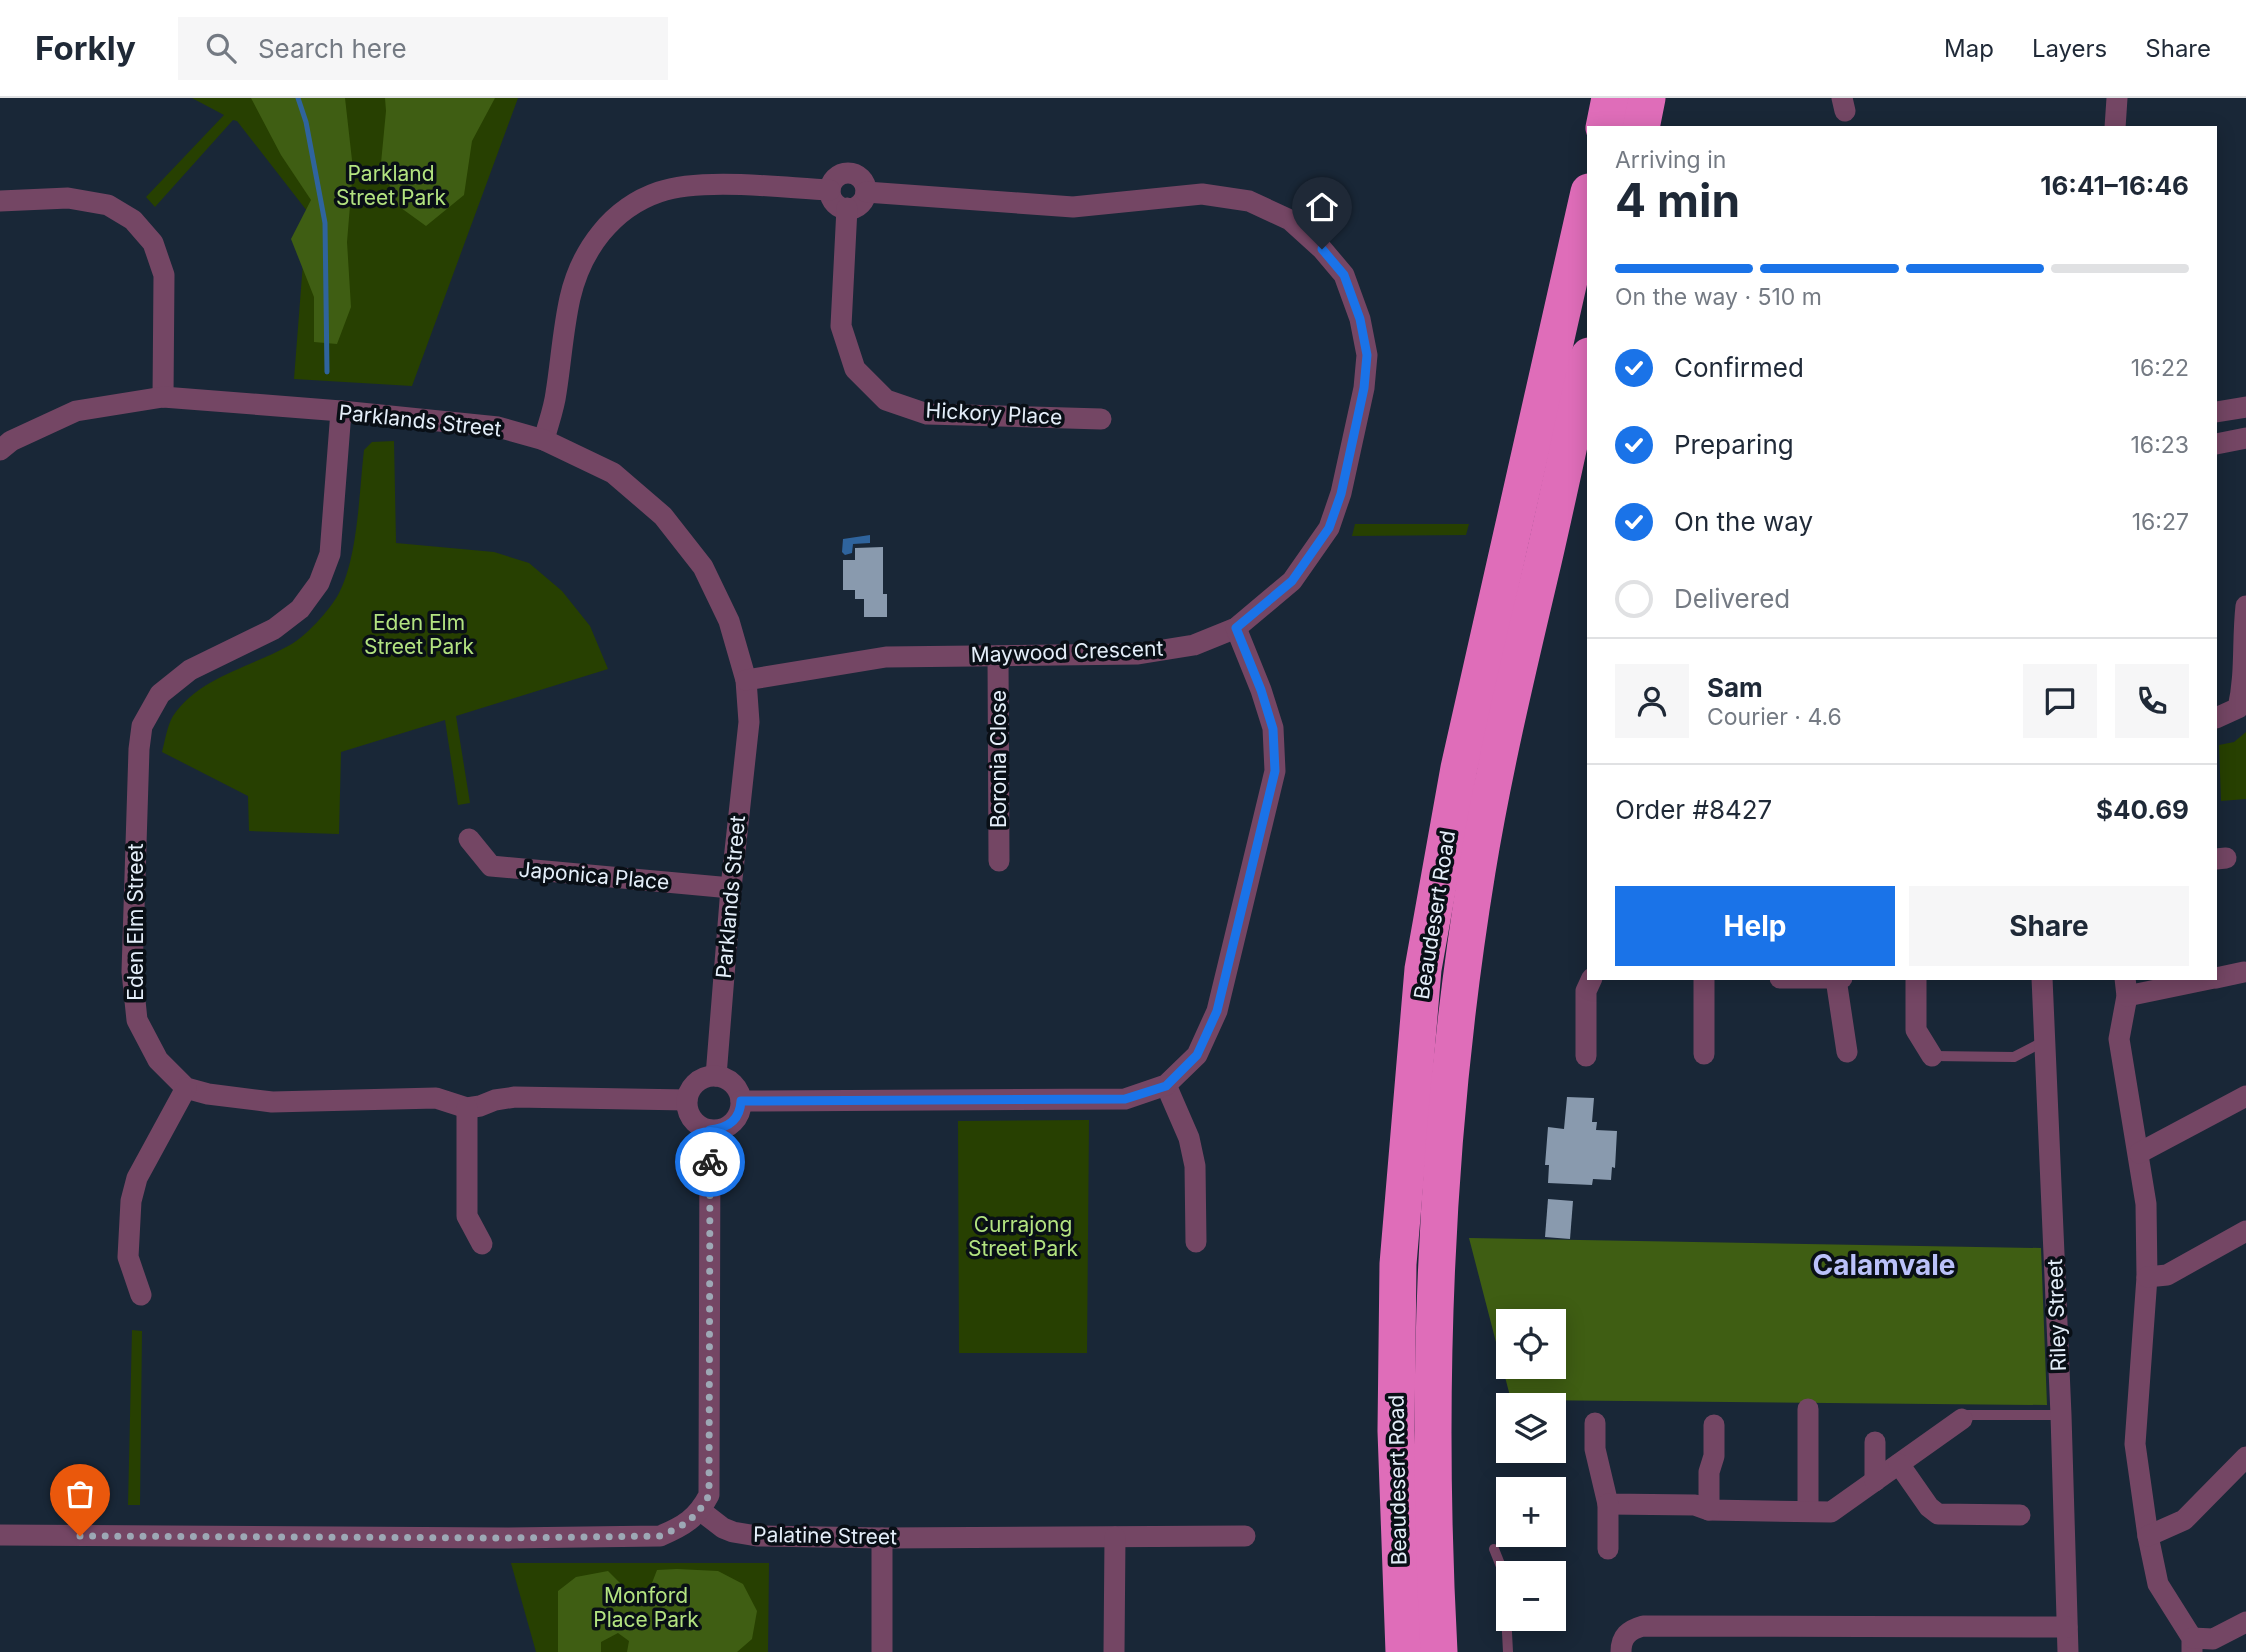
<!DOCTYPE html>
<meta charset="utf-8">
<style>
:root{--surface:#fff;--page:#f6f6f7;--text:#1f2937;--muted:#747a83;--line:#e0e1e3;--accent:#1a73e8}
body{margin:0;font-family:Inter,sans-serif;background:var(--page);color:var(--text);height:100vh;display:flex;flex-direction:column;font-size:26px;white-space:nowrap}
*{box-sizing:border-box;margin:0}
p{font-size:23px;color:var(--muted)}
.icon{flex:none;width:38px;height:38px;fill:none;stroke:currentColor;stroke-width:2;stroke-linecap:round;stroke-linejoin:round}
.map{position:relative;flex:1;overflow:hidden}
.details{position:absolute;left:1587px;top:28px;width:630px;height:854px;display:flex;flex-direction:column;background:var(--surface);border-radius:0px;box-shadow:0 4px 18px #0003}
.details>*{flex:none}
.buttons{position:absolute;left:1496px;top:1211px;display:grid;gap:14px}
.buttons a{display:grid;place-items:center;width:70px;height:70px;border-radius:0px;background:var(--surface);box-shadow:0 4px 18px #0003;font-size:35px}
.pin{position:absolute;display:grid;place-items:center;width:60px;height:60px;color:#fff;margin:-72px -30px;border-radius:50% 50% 50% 0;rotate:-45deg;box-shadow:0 0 7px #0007}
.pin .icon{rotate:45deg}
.courier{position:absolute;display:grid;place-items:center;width:70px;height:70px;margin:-35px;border:5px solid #1a73e8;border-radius:50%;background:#fff;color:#222;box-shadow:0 2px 9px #0007}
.head em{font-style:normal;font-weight:700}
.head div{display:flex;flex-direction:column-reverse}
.head{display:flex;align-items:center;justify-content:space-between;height:119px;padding:0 28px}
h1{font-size:46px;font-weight:700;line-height:52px}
.bar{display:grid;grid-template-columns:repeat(4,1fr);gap:10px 7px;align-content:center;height:84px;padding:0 28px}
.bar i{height:9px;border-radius:5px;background:var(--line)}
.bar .active{background:var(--accent)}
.bar p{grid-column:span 4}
.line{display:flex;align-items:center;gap:18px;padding:0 28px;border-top:2px solid var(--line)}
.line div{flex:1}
.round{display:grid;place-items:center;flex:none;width:74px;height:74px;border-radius:0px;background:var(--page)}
ol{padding:0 28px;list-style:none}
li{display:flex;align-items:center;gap:21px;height:77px}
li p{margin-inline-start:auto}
li .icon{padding:7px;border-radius:50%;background:var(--accent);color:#fff;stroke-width:4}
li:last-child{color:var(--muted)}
li i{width:38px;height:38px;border:4px solid var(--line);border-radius:50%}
.action{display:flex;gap:14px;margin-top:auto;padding:14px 28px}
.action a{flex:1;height:80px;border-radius:0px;background:var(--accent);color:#fff;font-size:28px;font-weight:700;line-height:80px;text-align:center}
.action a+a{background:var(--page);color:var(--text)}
header{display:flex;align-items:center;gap:42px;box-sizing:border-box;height:98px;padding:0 35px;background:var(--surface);border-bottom:2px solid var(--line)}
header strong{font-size:33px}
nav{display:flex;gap:38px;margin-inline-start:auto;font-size:24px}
.search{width:490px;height:63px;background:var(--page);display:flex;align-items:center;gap:18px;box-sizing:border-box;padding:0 24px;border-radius:0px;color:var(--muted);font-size:26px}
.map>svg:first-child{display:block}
</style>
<header>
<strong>Forkly</strong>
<div class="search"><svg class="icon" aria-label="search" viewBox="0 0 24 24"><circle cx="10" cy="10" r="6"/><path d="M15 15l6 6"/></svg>Search here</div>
<nav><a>Map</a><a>Layers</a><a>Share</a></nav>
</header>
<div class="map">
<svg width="2246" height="1554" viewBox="0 0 2246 1554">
<rect width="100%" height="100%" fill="#192737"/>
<g fill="#274001">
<path d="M192,0H518L412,288L294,281L307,113L237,23L233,22L155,109L146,99L224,17Z"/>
<path d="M394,343L396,445L494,454L529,465L562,493L590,528L608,571L456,618L470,705L458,707L445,622L341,654L339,736L249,733L248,698L162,654C165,643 167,628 173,618C199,579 251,569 290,547C306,538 329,513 338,497C358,461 359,395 364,352L372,344Z"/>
<path d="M1355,426H1469L1466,437L1352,438Z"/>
<path d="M2246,634V701L2221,703L2219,647L2234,644Z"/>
<path d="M1089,1022L1087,1255H959L958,1023Z"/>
<path d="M132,1232L142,1233L140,1407H128Z"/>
<path d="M511,1465H769L768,1554H536Z"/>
</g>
<g fill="#3f5e13" fill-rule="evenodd">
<path d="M251,0H345L353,71L347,144L351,209L337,246L314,244V199L291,141L311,102L281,57Z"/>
<path d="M385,0H495L472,43L464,97L426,128L397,107L381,65L386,13Z"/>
<path d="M1469,1140L2041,1150L2047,1307L1511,1302ZM1508,1223H1554V1269H1508Z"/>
<path d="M677,1471L718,1473L743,1486L757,1513L752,1541L737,1554H627L629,1543L618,1535L601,1544V1554H558V1493L576,1479L608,1473L633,1498L654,1501L652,1485L657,1472Z"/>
</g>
<path fill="#2f649d" d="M870,437V445L853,446L852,455L845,457L842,454L843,441Z"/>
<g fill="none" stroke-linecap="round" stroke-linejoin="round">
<path stroke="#2f649d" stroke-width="5" d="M298,0L306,24L325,125L327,274"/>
</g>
<g fill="#899aae">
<path d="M883,449V496H887V519H864V501H855V492H843V462H855V450Z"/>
<path d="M1567,999L1594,1000L1592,1024H1597L1596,1032L1617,1033L1615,1070L1612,1069L1611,1082L1593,1081L1592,1087L1548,1085L1549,1067H1545L1548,1029L1564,1031Z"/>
<path d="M1548,1101L1573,1103L1570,1141L1545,1139Z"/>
</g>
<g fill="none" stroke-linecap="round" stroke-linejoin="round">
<g stroke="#744664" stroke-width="10">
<path d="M1932,958L2014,959L2045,943"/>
<path d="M1962,1321L1968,1317H2061"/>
<path d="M1494,1451L1504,1476L1508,1554"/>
</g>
<g stroke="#744664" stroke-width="21">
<path d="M1842,0L1845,13"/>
<path d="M2115,30L2117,0"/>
<circle cx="848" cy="93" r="18"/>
<path d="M0,103L68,100L108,107L133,122L153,145L164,177L163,299"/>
<path d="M847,110L841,228L855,271L886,302L927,316L1101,321"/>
<path d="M341,313L330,456L319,485L300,511L274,531L190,572L160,596L142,628L139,651L132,874L137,922L158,962L186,990L208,996L272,1004L436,1000L467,1010L480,1008L495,1002L515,999L687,1002"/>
<path d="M2216,314L2246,309"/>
<path d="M544,342C548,326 554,311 556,295C561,264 563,231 570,200C581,152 612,110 659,94C703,79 783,90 830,92"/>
<path d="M2216,346L2246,340"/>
<path d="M0,352L11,343L76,313L163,299L341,313L498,329L544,342L613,375L663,418L703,469L729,523L746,582L749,624L731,790L716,978"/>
<path d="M998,558L999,763"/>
<path d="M746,582L886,559L1138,556L1194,547L1236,530L1292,483L1329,430L1341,395L1364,290L1367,257L1360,221L1344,177L1322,151L1290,122L1249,103L1202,96L1073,109L866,94"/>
<path d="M2216,620L2238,610C2246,575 2242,544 2246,508"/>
<path d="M469,741L491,768L731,790"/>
<path d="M2216,761L2226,760"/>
<path d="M1780,880H1842"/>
<path d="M1916,880V932L1932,958"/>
<path d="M2042,880L2061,1317L2068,1554"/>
<path d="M2125,880L2127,898L2119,941L2146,1106L2147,1179L2135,1346L2148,1438L2158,1486L2192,1540V1554"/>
<path d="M2216,880L2244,874"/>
<path d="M1836,881L1847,954"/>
<path d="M2127,898L2214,880"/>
<path d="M1704,956V880"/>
<path d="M1586,958V893L1592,880"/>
<circle cx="714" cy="1005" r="27"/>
<path d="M1166,987L1189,1040L1195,1068L1196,1144"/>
<path d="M741,1003L1125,1001L1166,987L1197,957L1217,913L1275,673L1273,630L1261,592L1236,530"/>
<path d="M467,1010V1118L482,1146"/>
<path d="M2139,1055L2246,998"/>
<path d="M2147,1179L2167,1177L2246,1133"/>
<path d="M141,1197L128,1159L131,1103L137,1080L186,990"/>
<path d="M1808,1311V1413"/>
<path d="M1595,1325V1351L1608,1406L1695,1407L1709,1412L1831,1414L1962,1321"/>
<path d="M1899,1366L1929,1409L1938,1416L2020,1417"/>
<path d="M1875,1383V1344"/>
<path d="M1608,1406V1451"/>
<path d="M1709,1412V1374L1714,1358V1327"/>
<path d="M701,1413L723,1430L733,1434L757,1438L882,1440L1245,1438"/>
<path d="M0,1437L508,1440L660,1438C684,1428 697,1420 709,1397L710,1032"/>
<path d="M2148,1438L2184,1422L2246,1359"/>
<path d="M882,1440V1554"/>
<path d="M2192,1540L2213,1541L2246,1524"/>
<path d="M1114,1554L1115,1439"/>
<path d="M1621,1554C1621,1538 1629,1532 1643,1528L2067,1529"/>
</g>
<g stroke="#df6db9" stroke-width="37">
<path d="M1604,30L1610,0"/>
<path d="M1641,30L1647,0"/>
<path d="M1404,1554L1396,1333L1398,1166L1423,871L1459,670L1589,94"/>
<path d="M1439,1554C1425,1294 1435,1030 1477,773C1494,669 1519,566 1543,464C1559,395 1573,326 1589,258"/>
</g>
</g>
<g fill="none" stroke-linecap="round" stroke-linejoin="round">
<path stroke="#9da8b5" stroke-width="7" stroke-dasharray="0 12.6" d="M80,1438L508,1440L660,1438C684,1428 697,1420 709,1397L710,1064"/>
<path stroke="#1a73e8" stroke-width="9" d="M710,1064V1032C728,1030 740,1022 741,1003L1125,1001L1166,988L1197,957L1217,913L1275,673L1273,631L1261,592L1236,530L1292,483L1329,430L1341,396L1364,290L1367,257L1360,221L1344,177L1322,151"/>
</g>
<g text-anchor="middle" stroke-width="7" stroke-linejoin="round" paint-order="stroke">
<g font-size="21" fill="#b3e380" stroke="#090f16">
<text x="391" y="83">Parkland<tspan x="391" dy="24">Street Park</tspan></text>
<text x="419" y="532">Eden Elm<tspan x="419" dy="24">Street Park</tspan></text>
<text x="1023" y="1134">Currajong<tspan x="1023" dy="24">Street Park</tspan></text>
<text x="646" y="1505">Monford<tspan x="646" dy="24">Place Park</tspan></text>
</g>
<g font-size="21" fill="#e4eef9" stroke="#090f16">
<text transform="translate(994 316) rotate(3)" y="7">Hickory Place</text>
<text transform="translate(420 323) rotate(6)" y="7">Parklands Street</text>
<text transform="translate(1067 554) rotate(-2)" y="7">Maywood Crescent</text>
<text transform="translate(999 661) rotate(-90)" y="7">Boronia Close</text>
<text transform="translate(594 778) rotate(5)" y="7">Japonica Place</text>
<text transform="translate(731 799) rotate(-85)" y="7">Parklands Street</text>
<text transform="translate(1435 817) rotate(-81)" y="7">Beaudesert Road</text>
<text transform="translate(136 824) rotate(-90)" y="7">Eden Elm Street</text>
<text transform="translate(2057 1217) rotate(-92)" y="7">Riley Street</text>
<text transform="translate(1398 1382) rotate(-91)" y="7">Beaudesert Road</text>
<text transform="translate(825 1438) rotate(1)" y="7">Palatine Street</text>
</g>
<g font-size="28" font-weight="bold" fill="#bac1fa" stroke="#090f16">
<text x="1884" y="1177">Calamvale</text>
</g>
</g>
</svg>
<div class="buttons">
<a><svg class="icon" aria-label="locate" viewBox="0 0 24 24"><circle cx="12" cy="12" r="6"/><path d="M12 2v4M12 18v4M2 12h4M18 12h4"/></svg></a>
<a><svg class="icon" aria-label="layers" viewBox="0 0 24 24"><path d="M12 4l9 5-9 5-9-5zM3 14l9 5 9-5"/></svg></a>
<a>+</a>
<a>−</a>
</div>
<div class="pin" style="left:80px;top:1438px;background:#ea580c"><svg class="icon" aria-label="bag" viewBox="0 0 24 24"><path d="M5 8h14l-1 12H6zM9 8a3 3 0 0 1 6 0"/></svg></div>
<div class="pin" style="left:1322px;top:151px;background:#1f2937"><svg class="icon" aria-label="home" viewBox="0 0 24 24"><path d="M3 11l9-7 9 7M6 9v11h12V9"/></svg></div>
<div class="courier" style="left:710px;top:1064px"><svg class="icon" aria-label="bike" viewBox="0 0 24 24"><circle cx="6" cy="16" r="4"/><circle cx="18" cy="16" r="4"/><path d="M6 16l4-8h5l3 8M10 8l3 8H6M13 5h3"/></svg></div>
<section class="details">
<div class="head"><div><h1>4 min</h1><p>Arriving in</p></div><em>16:41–16:46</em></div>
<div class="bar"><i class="active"></i><i class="active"></i><i class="active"></i><i></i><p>On the way · 510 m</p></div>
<ol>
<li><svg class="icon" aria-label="check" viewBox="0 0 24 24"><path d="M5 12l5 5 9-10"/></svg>Confirmed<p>16:22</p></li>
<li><svg class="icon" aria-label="check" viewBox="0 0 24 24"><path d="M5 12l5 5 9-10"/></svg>Preparing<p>16:23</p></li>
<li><svg class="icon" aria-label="check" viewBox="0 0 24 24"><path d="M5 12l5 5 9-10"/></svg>On the way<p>16:27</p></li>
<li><i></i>Delivered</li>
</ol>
<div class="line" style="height:126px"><a class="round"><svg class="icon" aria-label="person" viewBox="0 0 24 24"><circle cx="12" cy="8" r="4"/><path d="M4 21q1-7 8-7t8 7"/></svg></a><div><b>Sam</b><p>Courier · 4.6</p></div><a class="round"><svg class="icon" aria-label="chat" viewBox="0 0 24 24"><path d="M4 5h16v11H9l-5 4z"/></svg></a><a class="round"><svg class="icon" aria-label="phone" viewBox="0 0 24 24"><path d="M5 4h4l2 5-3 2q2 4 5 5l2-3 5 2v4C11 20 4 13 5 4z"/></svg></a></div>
<div class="line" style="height:91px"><div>Order #8427</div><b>$40.69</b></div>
<div class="action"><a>Help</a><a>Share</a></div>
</section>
</div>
